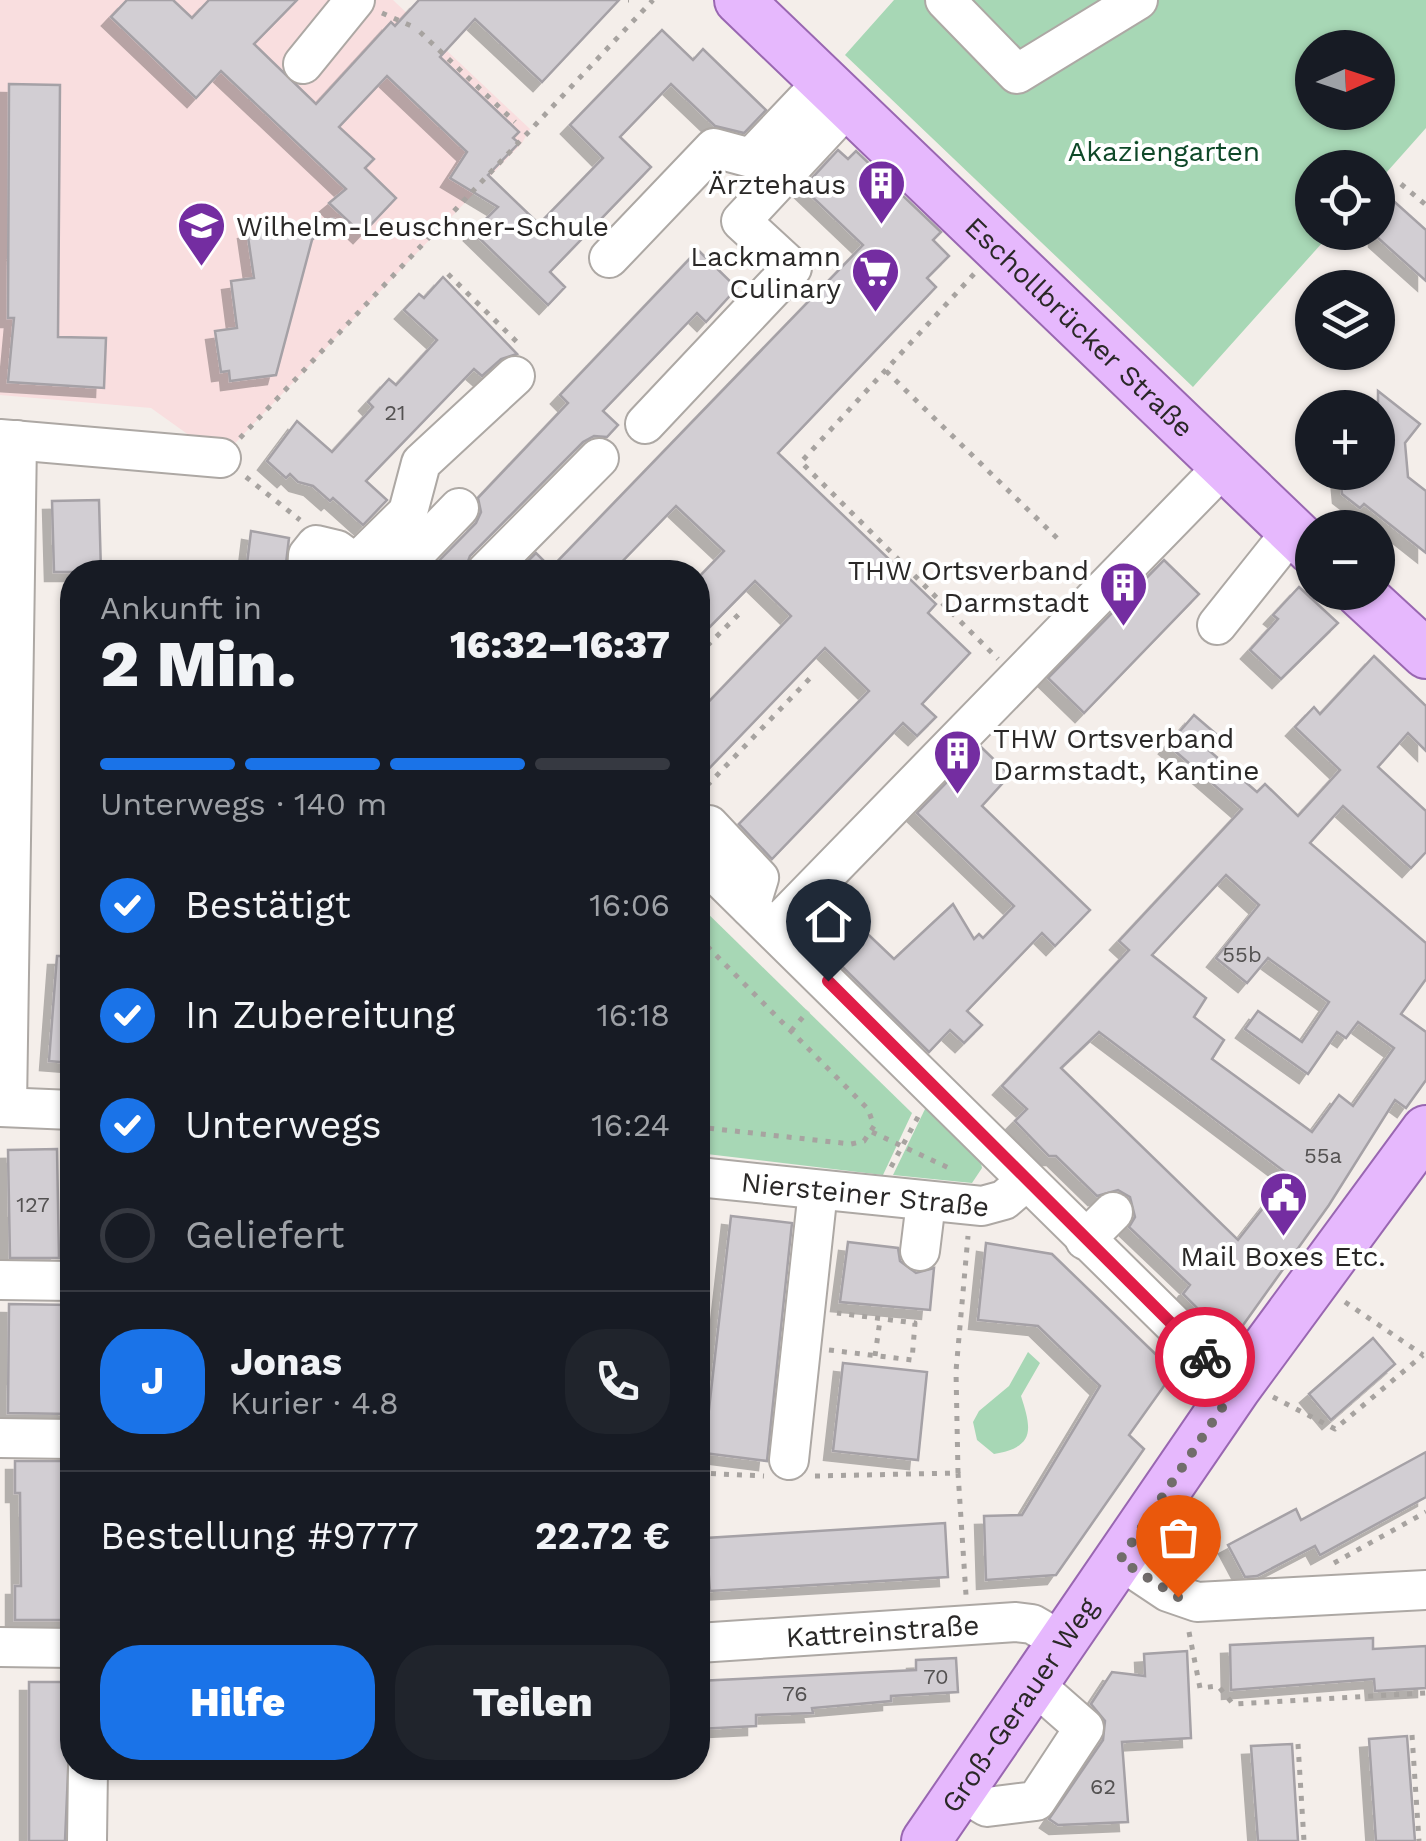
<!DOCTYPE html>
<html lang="de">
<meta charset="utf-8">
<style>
:root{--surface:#171b24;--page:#20242c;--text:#f1f3f6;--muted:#9ea1a6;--line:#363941;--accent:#1a73e8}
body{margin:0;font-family:"Work Sans",sans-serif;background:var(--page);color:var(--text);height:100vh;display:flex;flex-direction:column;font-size:38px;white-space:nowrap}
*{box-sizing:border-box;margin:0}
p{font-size:32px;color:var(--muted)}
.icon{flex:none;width:55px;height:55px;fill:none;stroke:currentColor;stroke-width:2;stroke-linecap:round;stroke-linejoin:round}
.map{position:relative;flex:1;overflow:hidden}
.panel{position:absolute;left:60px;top:560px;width:650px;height:1220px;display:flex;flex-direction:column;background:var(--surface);border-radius:40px;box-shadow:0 2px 8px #0004}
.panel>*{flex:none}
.needle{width:65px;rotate:87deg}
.tools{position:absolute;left:1295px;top:30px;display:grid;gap:20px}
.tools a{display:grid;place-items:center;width:100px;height:100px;border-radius:50%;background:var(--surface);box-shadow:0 2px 8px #0004;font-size:50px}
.pin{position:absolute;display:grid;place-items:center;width:85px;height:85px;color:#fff;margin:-102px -42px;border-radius:50% 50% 50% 0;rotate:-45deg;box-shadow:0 0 10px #0007}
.pin .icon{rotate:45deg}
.courier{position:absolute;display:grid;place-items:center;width:100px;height:100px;margin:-50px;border:8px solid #e11d48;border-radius:50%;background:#fff;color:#222;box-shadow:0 2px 12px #0007}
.headline em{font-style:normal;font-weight:800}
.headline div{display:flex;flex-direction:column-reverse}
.headline{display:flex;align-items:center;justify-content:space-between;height:170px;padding:0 40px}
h1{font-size:65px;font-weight:800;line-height:75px}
.bar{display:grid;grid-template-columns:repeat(4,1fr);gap:15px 10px;align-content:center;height:120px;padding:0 40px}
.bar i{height:12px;border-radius:8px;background:var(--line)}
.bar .on{background:var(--accent)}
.bar p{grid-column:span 4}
.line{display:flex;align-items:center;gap:25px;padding:0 40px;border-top:2px solid var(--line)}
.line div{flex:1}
.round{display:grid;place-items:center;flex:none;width:105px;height:105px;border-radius:40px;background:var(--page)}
ol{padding:0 40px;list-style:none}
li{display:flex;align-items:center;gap:30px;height:110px}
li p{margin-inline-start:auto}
li .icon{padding:10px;border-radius:50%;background:var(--accent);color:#fff;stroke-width:4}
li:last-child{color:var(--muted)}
li i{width:55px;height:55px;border:5px solid var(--line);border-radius:50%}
.cta{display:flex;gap:20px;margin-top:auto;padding:20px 40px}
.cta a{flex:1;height:115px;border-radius:40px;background:var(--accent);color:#fff;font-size:40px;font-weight:800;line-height:115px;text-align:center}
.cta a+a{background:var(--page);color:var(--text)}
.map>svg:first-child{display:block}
</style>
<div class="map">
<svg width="1426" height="1841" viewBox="0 0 1426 1841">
<defs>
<filter id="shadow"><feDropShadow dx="-9" dy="9" stdDeviation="0" flood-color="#0004"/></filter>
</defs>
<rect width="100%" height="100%" fill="#f4eeea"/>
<path fill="#f9dedf" d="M0,0H393L530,129L522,143L221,458L151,408L0,395Z"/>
<g fill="#a7d7b5" fill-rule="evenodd">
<path d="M894,0H1426V128L1378,182V168H1312V232L1331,233L1193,387L845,55ZM1312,48H1378V112H1312Z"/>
<path d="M698,904L912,1113L883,1175L698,1153Z"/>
<path d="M926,1107L980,1157L982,1168L972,1183L893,1175Z"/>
<path d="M1028,1352L1040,1363L1021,1396C1032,1430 1035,1447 994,1454L977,1440L973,1422L979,1411L1009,1386Z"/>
</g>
<g fill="#d2ced3" stroke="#a5a1a6" stroke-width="2.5" fill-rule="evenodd" filter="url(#shadow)">
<path d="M127,0H173L192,18L209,0H297L254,44L316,104L391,22L395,26L419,0H619L542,82L475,19L440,57L519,132L513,138L519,143L488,175L539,224L603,158L570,125L662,30L693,60L703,49L766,110L744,133L715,126L671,84L620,137L651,167L550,272L565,287L548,305L473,232L498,207L450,178L467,152L387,76L339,127L374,159L365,168L396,198L362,234L329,203L346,189L221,71L196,98L111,17Z"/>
<path d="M9,84L60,85L58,337L106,338L104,388L8,382L14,318H8Z"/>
<path d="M838,150L848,159L856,151L941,232L933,240L949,256L927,278L936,287L778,453L936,604L928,613L970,653L922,704L936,717L917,736L903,723L772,859L739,824L869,691L825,648L698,780V713L791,616L755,581L698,639V578L724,551L676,506L612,572H517L536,553L551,568L863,245L803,188Z"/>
<path d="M1378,187L1426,230V281L1378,238Z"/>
<path d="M332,219L312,240L276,375L230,381L229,371L221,372L215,331L237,328L231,281L254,278L247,230Z"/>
<path d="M698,250L737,288L706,322L697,313L603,411L618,425L607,437L594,436L583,442L470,556L464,572H428L476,523L481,512L478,498L568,403L560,395Z"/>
<path d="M443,277L517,354L501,359L482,376L474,369L366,481L387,500L363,525L333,498L330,501L313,486L298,482L290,474L286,478L267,461L297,421L332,452L373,407L368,402L389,379L396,385L437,340L404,310L419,294L424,298Z"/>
<path d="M1378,391L1420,424L1405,443L1408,477L1426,491V553L1364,504L1360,508L1342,494L1340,472H1378Z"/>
<path d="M99,500L101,572H54L52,501Z"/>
<path d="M251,531L289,538L285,572H246Z"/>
<path d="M1164,560L1199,594L1084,713L1048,678Z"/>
<path d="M1299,587L1338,623L1281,679L1250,650L1278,619L1273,615Z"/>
<path d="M1374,656L1426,706V751L1408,733L1378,767L1426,811V852L1411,868L1343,806L1310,843L1426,943V979L1401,1014L1426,1032V1080L1406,1108L1395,1100L1329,1205L1231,1342L1183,1294L1190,1285L1129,1227L1135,1217L1130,1197L1118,1190L1097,1196L1056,1156H1049L1015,1121L1027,1109L1002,1086L1129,950L1119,941L1242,809L1168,745L1194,715L1216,734L1205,747L1257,792L1265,784L1298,816L1340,770L1295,727L1314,707L1320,714ZM1226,875L1259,905L1216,958L1247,983L1268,958L1329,1002L1302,1042L1258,1011L1245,1029L1308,1074L1337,1032L1346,1038L1358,1022L1394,1048L1353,1106L1339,1095L1312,1132L1212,1059L1224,1040L1194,1017L1206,998L1152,955ZM1099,1032L1289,1175L1238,1240L1061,1068Z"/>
<path d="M981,747L1010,775L982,806L1090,910L1055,946L1042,933L967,1011L982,1025L964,1043L950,1030L929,1052L804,929L832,900L894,959L953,904L974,939L979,934L983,938L1014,906L917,813Z"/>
<path d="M57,956H72V1063L49,1061Z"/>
<path d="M57,1149L59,1258H10L8,1150Z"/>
<path d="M731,1216L792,1223L767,1461L704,1453Z"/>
<path d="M848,1242L898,1248L900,1261L916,1273L934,1268L930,1310L840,1302Z"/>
<path d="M986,1243L1052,1254L1174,1372L1129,1435L1144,1449L1056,1575L986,1580L984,1516L1022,1515L1100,1386L1038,1326L978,1320Z"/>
<path d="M9,1304L72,1305V1414L8,1413Z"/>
<path d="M1373,1338L1395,1364L1331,1420L1309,1394Z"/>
<path d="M843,1363L927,1372L918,1460L833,1451Z"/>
<path d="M1426,1452V1497L1320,1555L1315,1546L1257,1576L1245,1577L1228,1545L1296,1509L1301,1520Z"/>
<path d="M15,1461H72V1620H15V1586H21L20,1493H15Z"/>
<path d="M945,1523L948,1577L710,1591L706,1538Z"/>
<path d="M1373,1638V1649L1426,1646V1688L1375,1691L1374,1679L1231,1690L1230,1645Z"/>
<path d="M1187,1651L1191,1738L1122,1742L1128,1822L1058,1825L1049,1819L1103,1740L1105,1721L1091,1704L1112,1672L1145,1676L1144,1654Z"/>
<path d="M956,1658L958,1692L891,1696V1701L812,1708L813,1713L756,1715V1726L698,1729V1681L916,1670V1660Z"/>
<path d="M29,1682H72L65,1841H29Z"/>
<path d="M1407,1736L1415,1841H1376L1369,1739Z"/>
<path d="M1292,1744L1298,1841H1258L1251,1746Z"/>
</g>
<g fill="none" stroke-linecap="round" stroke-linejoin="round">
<defs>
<g id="minor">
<path d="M945,0L1017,74L1138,0"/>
<path d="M303,64L355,0"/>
<path d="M609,258L714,148L751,158L824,81"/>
<path d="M645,424L792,268L741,221L849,105"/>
<path d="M0,439L221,458"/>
<path d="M355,564L408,512L421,463L515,376"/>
<path d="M307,572L308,555L316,545L337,550L367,572"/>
<path d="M397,572L459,508"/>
<path d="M486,572L599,458"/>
<path d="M1217,625L1292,531"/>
<path d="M709,825L759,878L750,907"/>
<path d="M698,856L1237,1387"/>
<path d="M774,928L1224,466"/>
<path d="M0,1107L72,1110"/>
<path d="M7,1107L17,440"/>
<path id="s1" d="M698,1177L982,1206L1004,1200L1025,1182"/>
<path d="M1085,1240L1113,1212"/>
<path d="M920,1251L926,1202"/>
<path d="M0,1280L72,1281"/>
<path d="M0,1438L72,1439"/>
<path d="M789,1460L818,1190"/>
<path d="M1120,1560L1168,1592L1197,1602L1426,1590"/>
<path id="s2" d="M698,1643L1016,1622L1032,1624L1065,1643"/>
<path d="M0,1647L72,1648"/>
<path d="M960,1791L987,1807L1036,1801L1084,1728L1035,1685"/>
<path d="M87,1841L88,1768"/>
</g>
<g id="major">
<path id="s3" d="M739,0L1312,550"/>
<path d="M1359,592L1426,654"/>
<path id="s4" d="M926,1841L1237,1387L1426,1130"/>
</g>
</defs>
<use href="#minor" stroke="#ada8a4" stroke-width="42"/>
<use href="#major" stroke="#9967b1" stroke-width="52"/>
<g stroke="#a7a3a0" stroke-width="5" stroke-dasharray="5 8" stroke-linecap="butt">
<path d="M628,0H629"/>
<path d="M382,13L416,28"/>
<path d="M420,32L515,122"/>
<path d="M1401,184L1426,205"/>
<path d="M448,274L520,345"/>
<path d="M974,274L801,462L998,659"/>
<path d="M886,371L1059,540"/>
<path d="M240,438L653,0"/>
<path d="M246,477L300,520"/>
<path d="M698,655L743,610"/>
<path d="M698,795L814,674"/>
<path d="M698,937L868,1109L874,1126L864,1141L851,1144L698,1127"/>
<path d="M791,1031L808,1011"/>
<path d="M872,1132L951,1169"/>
<path d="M891,1167L919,1115"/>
<path d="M1345,1302L1423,1355"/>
<path d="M829,1350L912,1360L915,1323L837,1313"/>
<path d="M875,1356L880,1320"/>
<path d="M1273,1397L1335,1429L1423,1355"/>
<path d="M698,1473L764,1476"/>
<path d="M958,1473L956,1371L968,1236"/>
<path d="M815,1476L958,1473L966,1595"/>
<path d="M1334,1563L1426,1512"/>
<path d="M1189,1632L1200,1688L1218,1686L1233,1704L1426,1693"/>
<path d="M1412,1735L1419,1841"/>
<path d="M1298,1744L1304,1841"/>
</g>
<use href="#minor" stroke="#fff" stroke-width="38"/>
<use href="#major" stroke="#e6b8fd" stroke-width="48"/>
</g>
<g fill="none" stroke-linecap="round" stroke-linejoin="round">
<path stroke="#716d6b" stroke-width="10" stroke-dasharray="0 18" d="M1178,1597L1120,1560L1236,1387L1205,1357"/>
<path stroke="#e11d48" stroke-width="12" d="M828,981L1205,1357"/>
</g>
<defs>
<symbol id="building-pin" viewBox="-11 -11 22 30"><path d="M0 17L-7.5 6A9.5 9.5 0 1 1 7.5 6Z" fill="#742da1" stroke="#fff"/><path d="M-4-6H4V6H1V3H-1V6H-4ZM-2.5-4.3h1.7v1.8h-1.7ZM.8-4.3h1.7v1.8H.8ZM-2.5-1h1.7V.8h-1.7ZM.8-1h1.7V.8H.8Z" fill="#fff"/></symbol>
<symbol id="school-pin" viewBox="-11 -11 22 30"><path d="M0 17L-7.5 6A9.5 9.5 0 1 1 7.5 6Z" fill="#742da1" stroke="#fff"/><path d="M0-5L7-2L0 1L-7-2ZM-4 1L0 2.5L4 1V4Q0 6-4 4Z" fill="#fff"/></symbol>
<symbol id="supermarket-pin" viewBox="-11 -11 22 30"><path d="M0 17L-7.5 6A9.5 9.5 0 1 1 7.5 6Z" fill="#742da1" stroke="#fff"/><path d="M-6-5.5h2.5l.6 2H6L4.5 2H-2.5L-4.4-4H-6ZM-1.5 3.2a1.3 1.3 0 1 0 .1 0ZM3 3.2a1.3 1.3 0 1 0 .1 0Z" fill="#fff"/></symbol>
<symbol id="civic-pin" viewBox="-11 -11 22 30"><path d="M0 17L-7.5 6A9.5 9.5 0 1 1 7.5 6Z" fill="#742da1" stroke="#fff"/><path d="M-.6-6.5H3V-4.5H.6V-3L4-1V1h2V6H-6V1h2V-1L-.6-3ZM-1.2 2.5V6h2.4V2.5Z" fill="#fff"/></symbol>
</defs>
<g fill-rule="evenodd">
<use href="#building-pin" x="854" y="156" width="55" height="75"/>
<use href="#school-pin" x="174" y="198" width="55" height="75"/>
<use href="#supermarket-pin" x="848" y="244" width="55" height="75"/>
<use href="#building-pin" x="1096" y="558" width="55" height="75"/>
<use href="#building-pin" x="930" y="726" width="55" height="75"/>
<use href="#civic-pin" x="1256" y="1168" width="55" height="75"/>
</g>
<g text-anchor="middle" stroke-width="8" stroke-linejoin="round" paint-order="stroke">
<g font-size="22" fill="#545252">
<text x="395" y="420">21</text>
<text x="1242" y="962">55b</text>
<text x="1323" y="1163">55a</text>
<text x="33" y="1212">127</text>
<text x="936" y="1684">70</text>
<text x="795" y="1701">76</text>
<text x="1103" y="1794">62</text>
</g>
<g font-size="28" fill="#0e4828" stroke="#fff">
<text x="1164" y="161">Akaziengarten</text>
</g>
<g font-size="28" fill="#2a2827" stroke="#fff" text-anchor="end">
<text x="846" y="194">Ärztehaus</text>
<text x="236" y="236" text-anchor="start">Wilhelm-Leuschner-Schule</text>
<text x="841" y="266">Lackmamn<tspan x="841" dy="32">Culinary</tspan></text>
<text x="1089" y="580">THW Ortsverband<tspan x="1089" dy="32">Darmstadt</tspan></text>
<text x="993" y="748" text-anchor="start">THW Ortsverband<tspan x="993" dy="32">Darmstadt, Kantine</tspan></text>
<text x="1283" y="1266" text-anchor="middle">Mail Boxes Etc.</text>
</g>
<g font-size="28" fill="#2a2827" stroke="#fff">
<text dy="10" stroke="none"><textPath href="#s3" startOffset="472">Eschollbrücker Straße</textPath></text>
<text dy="10" stroke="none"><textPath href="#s1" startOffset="168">Niersteiner Straße</textPath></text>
<text dy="10" stroke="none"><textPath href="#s2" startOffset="185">Kattreinstraße</textPath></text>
<text dy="10" stroke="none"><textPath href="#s4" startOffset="165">Groß-Gerauer Weg</textPath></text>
</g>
</g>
</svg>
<div class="tools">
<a><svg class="needle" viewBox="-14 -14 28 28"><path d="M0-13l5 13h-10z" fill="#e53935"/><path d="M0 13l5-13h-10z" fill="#9ea1a6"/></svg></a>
<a><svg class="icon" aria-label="locate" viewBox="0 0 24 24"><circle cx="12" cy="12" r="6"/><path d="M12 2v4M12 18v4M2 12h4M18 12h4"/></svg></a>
<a><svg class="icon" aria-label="layers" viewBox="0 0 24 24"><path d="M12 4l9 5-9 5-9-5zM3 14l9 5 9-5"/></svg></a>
<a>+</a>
<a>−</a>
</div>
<div class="pin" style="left:1178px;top:1597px;background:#ea580c"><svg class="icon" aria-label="bag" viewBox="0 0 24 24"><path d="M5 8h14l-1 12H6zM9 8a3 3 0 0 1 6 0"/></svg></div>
<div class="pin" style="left:828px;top:981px;background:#1f2937"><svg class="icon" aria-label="home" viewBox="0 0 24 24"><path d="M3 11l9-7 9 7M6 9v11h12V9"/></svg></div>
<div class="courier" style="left:1205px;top:1357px"><svg class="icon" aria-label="bike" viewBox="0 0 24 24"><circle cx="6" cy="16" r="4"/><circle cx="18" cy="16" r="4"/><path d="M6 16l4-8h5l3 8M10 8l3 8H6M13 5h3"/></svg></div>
<section class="panel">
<div class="headline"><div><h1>2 Min.</h1><p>Ankunft in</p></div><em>16:32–16:37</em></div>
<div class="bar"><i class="on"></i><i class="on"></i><i class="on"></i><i></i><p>Unterwegs · 140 m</p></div>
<ol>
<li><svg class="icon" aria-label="check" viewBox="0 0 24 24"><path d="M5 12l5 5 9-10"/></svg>Bestätigt<p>16:06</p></li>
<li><svg class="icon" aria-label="check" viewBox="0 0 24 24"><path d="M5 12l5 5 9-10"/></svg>In Zubereitung<p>16:18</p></li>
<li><svg class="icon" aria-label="check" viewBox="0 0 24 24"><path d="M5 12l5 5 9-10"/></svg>Unterwegs<p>16:24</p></li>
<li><i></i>Geliefert</li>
</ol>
<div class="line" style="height:180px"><b class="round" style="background:var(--accent);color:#fff">J</b><div><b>Jonas</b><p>Kurier · 4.8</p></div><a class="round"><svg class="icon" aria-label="phone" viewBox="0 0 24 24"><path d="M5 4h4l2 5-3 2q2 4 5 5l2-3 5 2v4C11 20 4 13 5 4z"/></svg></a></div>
<div class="line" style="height:130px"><div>Bestellung #9777</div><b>22.72 €</b></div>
<div class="cta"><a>Hilfe</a><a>Teilen</a></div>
</section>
</div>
